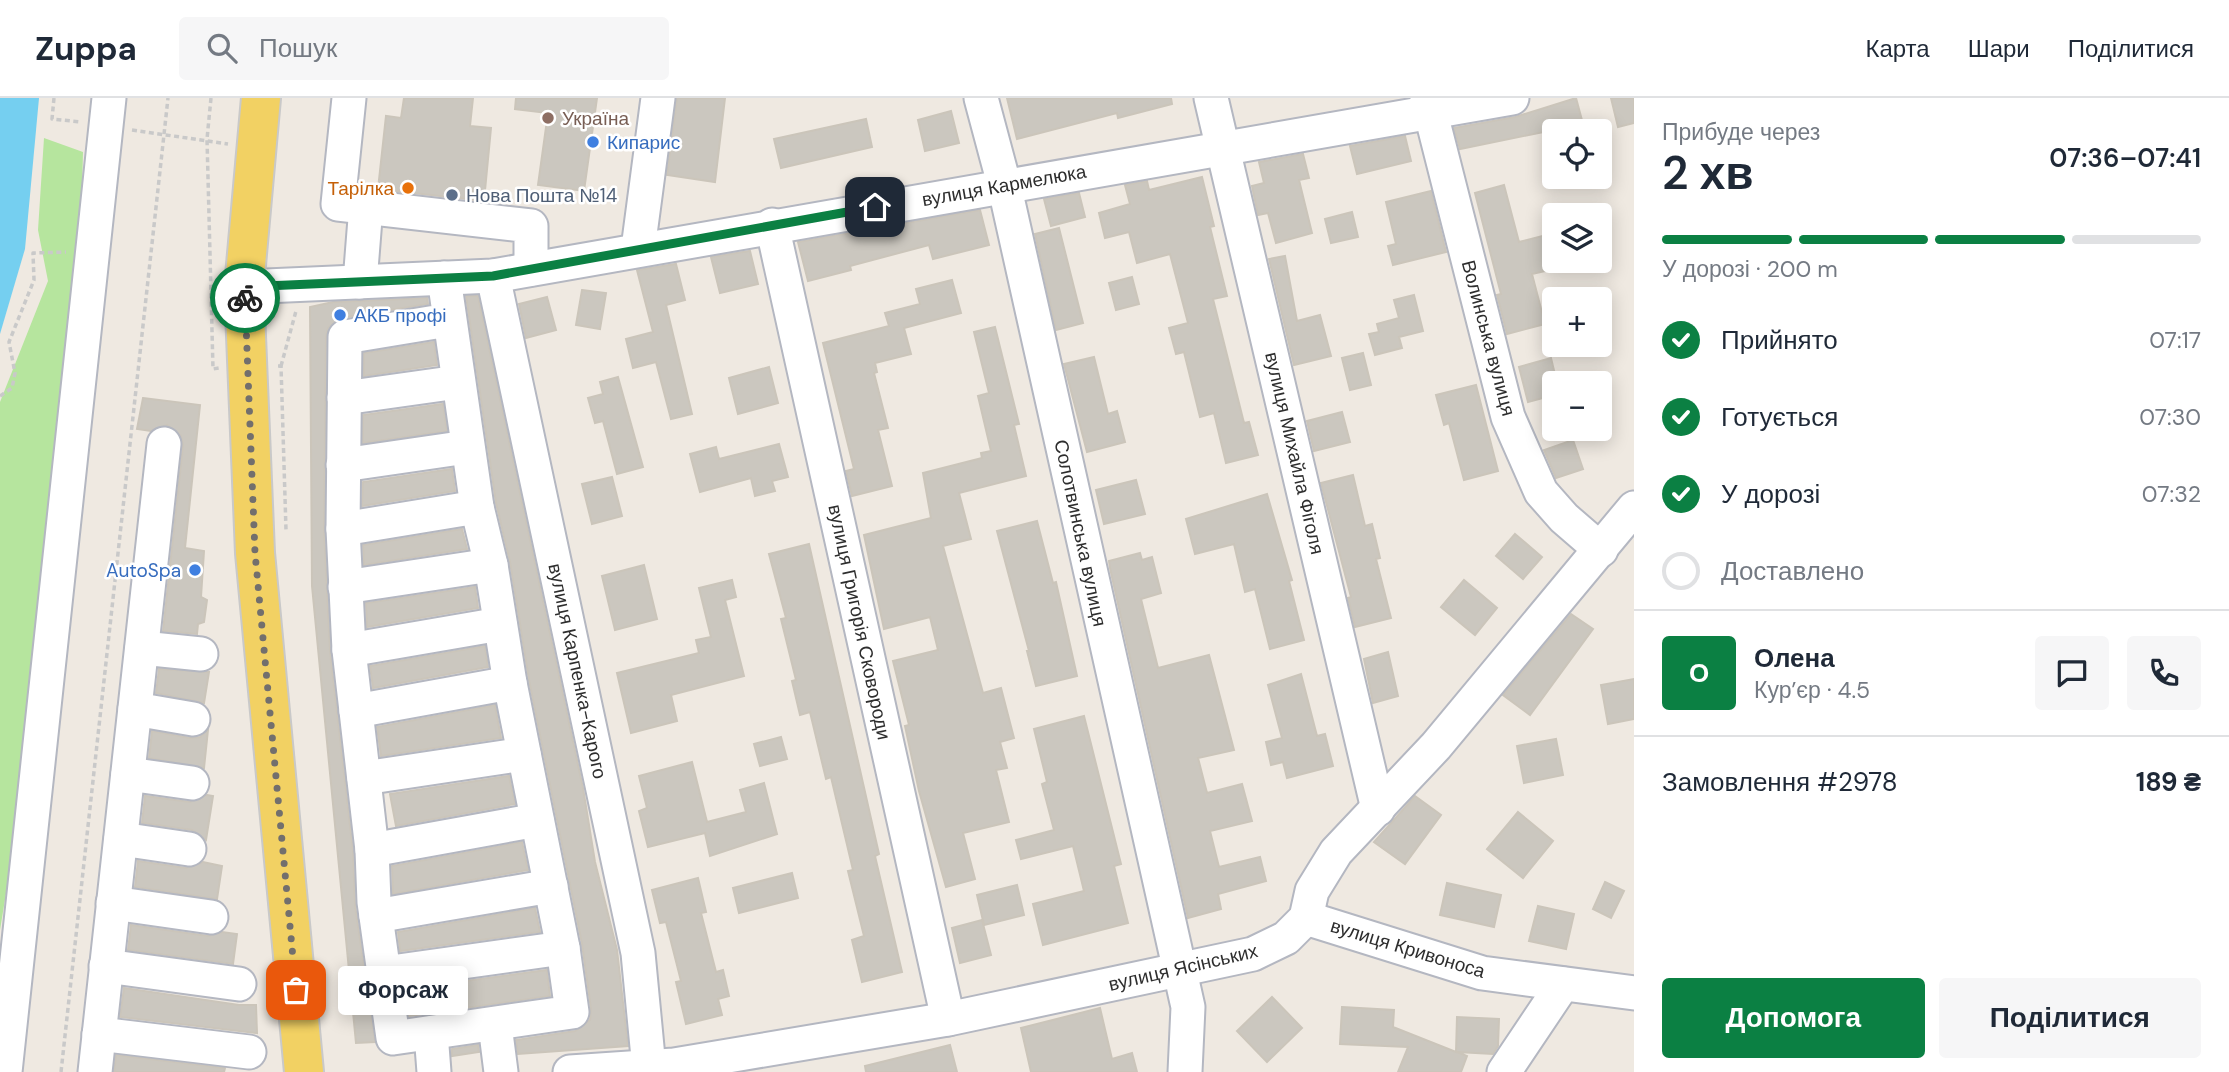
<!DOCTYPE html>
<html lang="uk">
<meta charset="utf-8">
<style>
:root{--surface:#fff;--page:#f6f6f7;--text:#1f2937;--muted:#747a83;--line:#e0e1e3;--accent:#0b8043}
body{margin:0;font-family:"DM Sans",sans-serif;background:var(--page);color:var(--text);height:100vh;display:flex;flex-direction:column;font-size:26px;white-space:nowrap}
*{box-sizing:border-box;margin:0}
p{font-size:23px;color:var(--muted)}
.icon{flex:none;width:38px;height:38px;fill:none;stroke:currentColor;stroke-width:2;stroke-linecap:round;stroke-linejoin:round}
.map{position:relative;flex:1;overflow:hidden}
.details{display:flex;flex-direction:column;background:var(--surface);width:595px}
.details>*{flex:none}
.fabs{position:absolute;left:1542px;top:21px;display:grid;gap:14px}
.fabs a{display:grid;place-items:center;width:70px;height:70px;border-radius:7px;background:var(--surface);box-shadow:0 4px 18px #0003;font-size:35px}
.pin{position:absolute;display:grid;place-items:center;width:60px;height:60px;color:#fff;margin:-30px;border-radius:14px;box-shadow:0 4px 10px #0006}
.courier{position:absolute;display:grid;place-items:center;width:70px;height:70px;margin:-35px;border:5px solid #0b8043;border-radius:50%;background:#fff;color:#222;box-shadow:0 2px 9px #0007}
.bubble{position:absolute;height:49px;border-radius:7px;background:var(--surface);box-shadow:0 4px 18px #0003;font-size:23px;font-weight:600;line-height:49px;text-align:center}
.overview em{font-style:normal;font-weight:600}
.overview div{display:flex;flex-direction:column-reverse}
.overview{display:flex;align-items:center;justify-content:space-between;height:119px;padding:0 28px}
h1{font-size:46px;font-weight:600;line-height:52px}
.bar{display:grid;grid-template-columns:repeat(4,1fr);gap:10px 7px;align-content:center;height:84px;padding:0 28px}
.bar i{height:9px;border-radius:5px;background:var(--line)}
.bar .active{background:var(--accent)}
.bar p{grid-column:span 4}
.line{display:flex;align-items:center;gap:18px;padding:0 28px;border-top:2px solid var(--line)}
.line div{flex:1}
.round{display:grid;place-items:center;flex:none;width:74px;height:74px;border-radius:7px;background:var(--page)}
ol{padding:0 28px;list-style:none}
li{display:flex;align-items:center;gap:21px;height:77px}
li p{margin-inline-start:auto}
li .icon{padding:7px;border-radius:50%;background:var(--accent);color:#fff;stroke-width:4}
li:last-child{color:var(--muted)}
li i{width:38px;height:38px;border:4px solid var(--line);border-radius:50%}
.cta{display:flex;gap:14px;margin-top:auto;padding:14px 28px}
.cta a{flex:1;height:80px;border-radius:7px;background:var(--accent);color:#fff;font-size:28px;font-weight:600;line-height:80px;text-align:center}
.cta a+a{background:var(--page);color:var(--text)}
header{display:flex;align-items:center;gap:42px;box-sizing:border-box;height:98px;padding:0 35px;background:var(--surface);border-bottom:2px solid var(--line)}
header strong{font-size:33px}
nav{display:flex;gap:38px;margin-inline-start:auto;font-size:24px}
.search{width:490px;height:63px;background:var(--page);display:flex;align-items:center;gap:18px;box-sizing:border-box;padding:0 24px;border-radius:7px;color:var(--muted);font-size:26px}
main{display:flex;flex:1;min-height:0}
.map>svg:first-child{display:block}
</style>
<header>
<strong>Zuppa</strong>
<div class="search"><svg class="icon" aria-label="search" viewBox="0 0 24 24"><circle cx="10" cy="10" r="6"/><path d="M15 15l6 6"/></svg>Пошук</div>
<nav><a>Карта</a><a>Шари</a><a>Поділитися</a></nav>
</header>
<main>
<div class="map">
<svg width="1634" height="974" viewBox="0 0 1634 974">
<rect width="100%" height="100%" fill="#efe9e1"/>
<path fill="#b6e59e" d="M44,40L83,54L81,132L15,741L0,832V304L48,183L38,132Z"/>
<path fill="#75cff0" d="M0,0H39L25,151L0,236Z"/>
<g fill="#cbc7bf" stroke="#cbc5ba" stroke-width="2">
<path d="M404,0H473L470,28L491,30L484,103L378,91L386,18L401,20Z"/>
<path d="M516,0H597L584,93L538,87L548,15L515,11Z"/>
<path d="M677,0H725L715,84L667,77Z"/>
<path d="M1007,0H1171L1172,6L1118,20L1117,15L1017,41Z"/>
<path d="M1576,0L1583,26L1460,51L1454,30L1515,19Z"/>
<path d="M1611,0H1634V25L1618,29Z"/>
<path d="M951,13L959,45L925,53L918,22Z"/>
<path d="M866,21L872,49L781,70L774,41Z"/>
<path d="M1405,38L1411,63L1357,76L1350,48Z"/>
<path d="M1303,56L1309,80L1299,82L1312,135L1276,145L1268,115L1258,117L1252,88L1264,85L1259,64Z"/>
<path d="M1202,79L1214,128L1210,129L1227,198L1213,201L1244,325L1249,324L1258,357L1226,365L1214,315L1200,319L1184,254L1176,256L1169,230L1188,225L1170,156L1137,165L1129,134L1105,140L1099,115L1130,106L1125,87L1147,83L1149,92Z"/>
<path d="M1504,87L1519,144L1554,135V171L1532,176L1545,226L1507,236L1497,197L1501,196L1475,95Z"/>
<path d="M1431,93L1446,154L1393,167L1388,148L1396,146L1386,104Z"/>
<path d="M1079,95L1085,119L1051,128L1044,101Z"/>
<path d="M980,112L989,147L933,161L929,147L850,168L851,172L808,183L798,144Z"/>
<path d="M1352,114L1358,139L1331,145L1325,121Z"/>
<path d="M1059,130L1083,225L1056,232L1035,136Z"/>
<path d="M750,153L758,186L720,195L711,159Z"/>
<path d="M1285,158L1297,223L1320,217L1331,258L1294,267L1269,161Z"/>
<path d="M676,166L685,202L666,207L692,316L671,321L656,264L633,270L626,241L653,234L637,172Z"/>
<path d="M1132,179L1139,206L1116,212L1109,185Z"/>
<path d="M952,182L961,215L904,230L911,256L875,265L877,274L874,275L888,330L878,332L892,388L852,398L846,373L854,371L823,245L889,228L885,215L920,206L916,191Z"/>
<path d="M582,192L606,195L600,231L576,227Z"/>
<path d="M1414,197L1423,233L1399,239L1402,250L1375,257L1369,236L1379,234L1377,226L1399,220L1394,202Z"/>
<path d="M466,198H478L583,690L595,764L617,852L628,948L518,956L516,942L575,933L590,922L591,911L582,846L529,582L510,464L496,405Z"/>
<path d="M547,199L556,232L526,240L519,206Z"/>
<path d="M427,200L428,206L341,220L328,230L326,239L324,431L330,553L353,753L355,807L375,944L356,945L312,488L310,209L333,204Z"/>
<path d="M995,229L1019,326L1014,327L1026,378L959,395L971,441L943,448L983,595L1001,590L1014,640L1000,644L1007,670L996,672L1009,724L963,735L975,781L946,789L919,693L905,628L909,627L893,563L938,552L930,519L884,531L864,437L931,420L923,375L982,360L981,355L991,353L978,298L989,295L974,234Z"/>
<path d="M434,244L437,267L364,278V255Z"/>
<path d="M1363,255L1371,287L1350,292L1342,260Z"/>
<path d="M1094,259L1108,316L1117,313L1125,344L1087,354L1064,266Z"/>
<path d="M1551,260L1557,285H1554V297L1528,304L1519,269Z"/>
<path d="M769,269L778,305L738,316L729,280Z"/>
<path d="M618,279L643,369L617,376L603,323L595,325L588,300L603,296L600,284Z"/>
<path d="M1476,287L1498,373L1464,382L1449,325L1444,327L1436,297Z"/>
<path d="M143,300L200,307L185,450L204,453L201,499L207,502L204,524L198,526L197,536L163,533L183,347L181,338L167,327L151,333L137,331Z"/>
<path d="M443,306L447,333L363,345V317Z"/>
<path d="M1342,314L1350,344L1314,353L1307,323Z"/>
<path d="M1573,342L1583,371L1556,380L1544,352Z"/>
<path d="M779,346L788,379L772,383L775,393L755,398L751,380L700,394L690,356L716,349L719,361Z"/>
<path d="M452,371L455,393L362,408L363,384Z"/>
<path d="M1353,377L1365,428L1372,426L1380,460L1376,461L1391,520L1355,529L1348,500L1351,499L1321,385Z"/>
<path d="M612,379L622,418L592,426L582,386Z"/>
<path d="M1136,382L1145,416L1104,426L1096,392Z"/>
<path d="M1267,396L1292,482L1289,483L1304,542L1270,551L1255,491L1245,494L1234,446L1195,456L1186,421Z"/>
<path d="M1037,423L1053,485L1056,484L1077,578L1036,588L1027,553H1029L997,433Z"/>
<path d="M462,431L467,451L364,467L363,447Z"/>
<path d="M1515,436L1542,459L1523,481L1496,458Z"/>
<path d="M809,446L879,756L875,758L902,874L862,884L852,842L864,838L848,773L853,772L831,679L826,681L810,614L800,617L792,583L796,582L781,521L786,520L769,456Z"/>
<path d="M1140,455L1142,462L1152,459L1161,495L1141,501L1158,570L1209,557L1234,652L1198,660L1207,695L1242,686L1252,723L1210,733L1219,769L1260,759L1266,783L1218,796L1221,811L1188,820L1110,470L1109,463Z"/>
<path d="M644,467L657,521L615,532L602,478Z"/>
<path d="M732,482L736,499L725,502L744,578L671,597L677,623L631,635L617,575L699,555L696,542L711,539L699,490Z"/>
<path d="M1464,482L1497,510L1475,537L1441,509Z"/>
<path d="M475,489L478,510L367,529L366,505Z"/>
<path d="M1571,516L1593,531L1530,617L1503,597Z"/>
<path d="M485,548L488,569L373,590L370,568Z"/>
<path d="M1388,554L1398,598L1373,605L1364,561Z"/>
<path d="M159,571L209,574L204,605L156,595Z"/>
<path d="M1301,576L1317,638L1325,636L1333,668L1287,680L1283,664L1271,667L1266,644L1282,640L1268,587Z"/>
<path d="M1634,581V621L1608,626L1601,587Z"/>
<path d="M495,607L501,640L381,658L377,629Z"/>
<path d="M1084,618L1121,766L1114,768L1128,825L1043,847L1033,806L1084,793L1073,748L1021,761L1016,742L1054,732L1042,686L1047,684L1034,631Z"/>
<path d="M208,632L204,670L149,660L152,633L190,640L200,639Z"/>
<path d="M781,639L787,661L760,668L754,646Z"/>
<path d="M1556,641L1563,677L1524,685L1517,648Z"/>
<path d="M692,664L707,724L746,714L740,692L764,685L777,736L710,758L705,735L648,749L639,713L647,710L639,678Z"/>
<path d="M509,678L515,706L396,728L390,696Z"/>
<path d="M207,697L213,698L206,742L192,732L142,725L145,698L190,704Z"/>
<path d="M1415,698L1441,717L1405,766L1374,744Z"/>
<path d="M1518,714L1553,743L1523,780L1487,751Z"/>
<path d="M522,744L528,772L393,796L392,768Z"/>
<path d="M138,763L186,770L203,764L222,768L217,801L135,789Z"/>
<path d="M792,775L798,800L739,815L733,790Z"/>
<path d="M698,780L706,814L701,815L716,874L723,872L729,898L718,901L722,917L686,926L676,884L681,883L666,824L660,825L652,792Z"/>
<path d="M1605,784L1624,793L1611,820L1593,811Z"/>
<path d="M1447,785L1501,797L1494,829L1440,817Z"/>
<path d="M1017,787L1024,817L984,827L977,797Z"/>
<path d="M1538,808L1574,816L1566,851L1529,843Z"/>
<path d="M535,810L540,834L400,853L398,834Z"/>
<path d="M982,822L991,857L960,865L952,830Z"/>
<path d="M131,827L208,838L222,834L237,836L233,866L128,852Z"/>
<path d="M547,872L550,898L409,918L406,891Z"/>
<path d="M124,890L239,907H256L257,935L120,919Z"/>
<path d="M1272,899L1302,930L1267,964L1237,933Z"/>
<path d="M1342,909L1394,912L1393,929L1456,954L1457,919L1499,921L1498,948L1493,956L1457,954L1467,958L1461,974H1398L1408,949L1340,946Z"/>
<path d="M1100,910L1112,961L1132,955L1137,974H1031L1021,930Z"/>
<path d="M478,947L479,954L452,958V951Z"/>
<path d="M950,947L957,974H866L865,968Z"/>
<path d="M116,957L225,970L224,974H114Z"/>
</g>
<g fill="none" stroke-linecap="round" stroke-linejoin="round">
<defs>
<g id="minor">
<path d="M349,0L338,106L531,128V171"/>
<path d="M981,0L1004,86L1188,909L1185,974"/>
<path d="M1211,0L1378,711"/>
<path d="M1427,0L1508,319L1541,394L1564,420L1601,452"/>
<path d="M772,127L948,921"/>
<path d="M638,151L658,0"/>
<path d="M493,178L638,855L649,970"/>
<path d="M444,180L477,409L491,467L510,585L563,850L572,914L393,940L374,804L372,752L349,552L343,431L345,239L448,222"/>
<path d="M360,184L366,108"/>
<path d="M244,189L493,178L1512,0"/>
<path d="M344,300L458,284"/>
<path d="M343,367L467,349"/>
<path d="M343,431L477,409"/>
<path d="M345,489L491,467"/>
<path d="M142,550L201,556"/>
<path d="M349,552L500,526"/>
<path d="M135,611L193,621"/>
<path d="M356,613L510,585"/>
<path d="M128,676L192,685"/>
<path d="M364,680L524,656"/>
<path d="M121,741L189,751"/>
<path d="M372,752L537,722"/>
<path d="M113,805L211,819"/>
<path d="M376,818L551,788"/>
<path d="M1306,820L1482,875L1634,895"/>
<path d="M106,868L239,886"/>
<path d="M384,875L563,850"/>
<path d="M495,927L501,974"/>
<path d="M431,935L434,974"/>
<path d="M99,936L249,954"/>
<path d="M5,974L109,0"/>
<path d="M95,974L164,346"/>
<path d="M570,974L674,967L948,921L1253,856L1286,840L1306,820L1312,793L1336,754L1436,648L1634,410"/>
<path d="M1504,974L1563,886"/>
</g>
<path id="major" d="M261,0L244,189L247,262L255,455L304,974"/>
</defs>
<use href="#minor" stroke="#b4b7c1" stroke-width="37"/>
<use href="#major" stroke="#c9c9c9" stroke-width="42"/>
<g stroke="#c9c9c9" stroke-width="3.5" stroke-dasharray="5 3.5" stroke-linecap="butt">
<path d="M54,0L52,21L81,24"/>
<path d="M211,0L207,41L213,271L219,270"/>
<path d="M132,32L228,46"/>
<path d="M278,268H281L286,432"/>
<path d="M281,268L296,213"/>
<path d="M0,298L12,290L15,275L9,244L34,182L33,155L66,154"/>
<path d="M61,974L168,0"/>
</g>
<use href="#minor" stroke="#fff" stroke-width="33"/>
<use href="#major" stroke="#f2d163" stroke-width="38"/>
</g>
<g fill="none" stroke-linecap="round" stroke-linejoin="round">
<path stroke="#726f6d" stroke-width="7" stroke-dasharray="0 12.6" d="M245,200L255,455L296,892"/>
<path stroke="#0b8043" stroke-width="9" d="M245,200L244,189L493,178L875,109"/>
</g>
<circle fill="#8d6e63" stroke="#fff" stroke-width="2.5" cx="548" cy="20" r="7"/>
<g fill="#3f7fe0" stroke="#fff" stroke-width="2.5">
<circle cx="593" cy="44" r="7"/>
<circle cx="340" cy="217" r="7"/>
<circle cx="195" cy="472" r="7"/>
</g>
<circle fill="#e8710a" stroke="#fff" stroke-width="2.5" cx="408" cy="90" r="7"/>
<circle fill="#5c6f8a" stroke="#fff" stroke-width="2.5" cx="452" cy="97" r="7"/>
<g text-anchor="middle" stroke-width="5" stroke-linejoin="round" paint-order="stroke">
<g font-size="19" fill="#785e54" stroke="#fff" text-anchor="start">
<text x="562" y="27">Україна</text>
</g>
<g font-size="19" fill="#366cbe" stroke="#fff" text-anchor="start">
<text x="607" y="51">Кипарис</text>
<text x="354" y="224">АКБ профі</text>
<text x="181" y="479" text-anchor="end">AutoSpa</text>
</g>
<g font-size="19" fill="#2e2e2e" stroke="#fff">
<text transform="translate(1004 87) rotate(-10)" y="7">вулиця Кармелюка</text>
<text transform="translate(1489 240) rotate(75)" y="7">Волинська вулиця</text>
<text transform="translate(1295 355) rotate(77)" y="7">вулиця Михайла Фіголя</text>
<text transform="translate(1081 435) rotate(78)" y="7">Солотвинська вулиця</text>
<text transform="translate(860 524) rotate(78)" y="7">вулиця Григорія Сковороди</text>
<text transform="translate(578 573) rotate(78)" y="7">вулиця Карпенка-Карого</text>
<text transform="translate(1408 850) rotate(17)" y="7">вулиця Кривоноса</text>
<text transform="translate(1183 869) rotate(-13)" y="7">вулиця Ясінських</text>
</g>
<g font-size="19" fill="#c56008" stroke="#fff" text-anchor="end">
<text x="394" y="97">Тарілка</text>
</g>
<g font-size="19" fill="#4e5e75" stroke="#fff" text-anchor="start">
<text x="466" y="104">Нова Пошта №14</text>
</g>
</g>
</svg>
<div class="fabs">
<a><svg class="icon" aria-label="locate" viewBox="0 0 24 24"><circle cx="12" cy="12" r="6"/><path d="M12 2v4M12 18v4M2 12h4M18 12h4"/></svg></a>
<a><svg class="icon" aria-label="layers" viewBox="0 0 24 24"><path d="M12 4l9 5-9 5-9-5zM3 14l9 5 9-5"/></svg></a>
<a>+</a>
<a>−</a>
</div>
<div class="pin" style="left:296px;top:892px;background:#ea580c"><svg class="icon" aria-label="bag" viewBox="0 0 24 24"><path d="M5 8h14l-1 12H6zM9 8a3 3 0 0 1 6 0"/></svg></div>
<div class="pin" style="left:875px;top:109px;background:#1f2937"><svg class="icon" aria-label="home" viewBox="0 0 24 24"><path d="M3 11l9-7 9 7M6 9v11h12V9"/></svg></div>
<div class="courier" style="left:245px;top:200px"><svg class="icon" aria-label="bike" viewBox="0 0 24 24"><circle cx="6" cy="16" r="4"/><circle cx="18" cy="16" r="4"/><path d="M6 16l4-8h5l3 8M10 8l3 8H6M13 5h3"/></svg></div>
<div class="bubble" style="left:338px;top:868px;width:130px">Форсаж</div>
</div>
<section class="details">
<div class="overview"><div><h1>2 хв</h1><p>Прибуде через</p></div><em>07:36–07:41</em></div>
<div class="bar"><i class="active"></i><i class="active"></i><i class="active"></i><i></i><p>У дорозі · 200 m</p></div>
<ol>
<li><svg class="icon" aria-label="check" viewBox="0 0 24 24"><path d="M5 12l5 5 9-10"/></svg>Прийнято<p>07:17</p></li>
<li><svg class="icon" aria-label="check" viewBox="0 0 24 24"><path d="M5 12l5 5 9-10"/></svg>Готується<p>07:30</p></li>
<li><svg class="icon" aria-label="check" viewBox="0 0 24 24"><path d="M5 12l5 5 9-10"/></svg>У дорозі<p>07:32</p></li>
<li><i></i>Доставлено</li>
</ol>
<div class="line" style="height:126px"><b class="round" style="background:var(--accent);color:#fff">О</b><div><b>Олена</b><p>Кур’єр · 4.5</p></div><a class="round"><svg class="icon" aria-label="chat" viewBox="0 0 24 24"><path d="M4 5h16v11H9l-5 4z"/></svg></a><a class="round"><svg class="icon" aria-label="phone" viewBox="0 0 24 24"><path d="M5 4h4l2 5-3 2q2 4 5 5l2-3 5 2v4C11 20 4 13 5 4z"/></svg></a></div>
<div class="line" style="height:91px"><div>Замовлення #2978</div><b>189 ₴</b></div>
<div class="cta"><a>Допомога</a><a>Поділитися</a></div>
</section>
</main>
